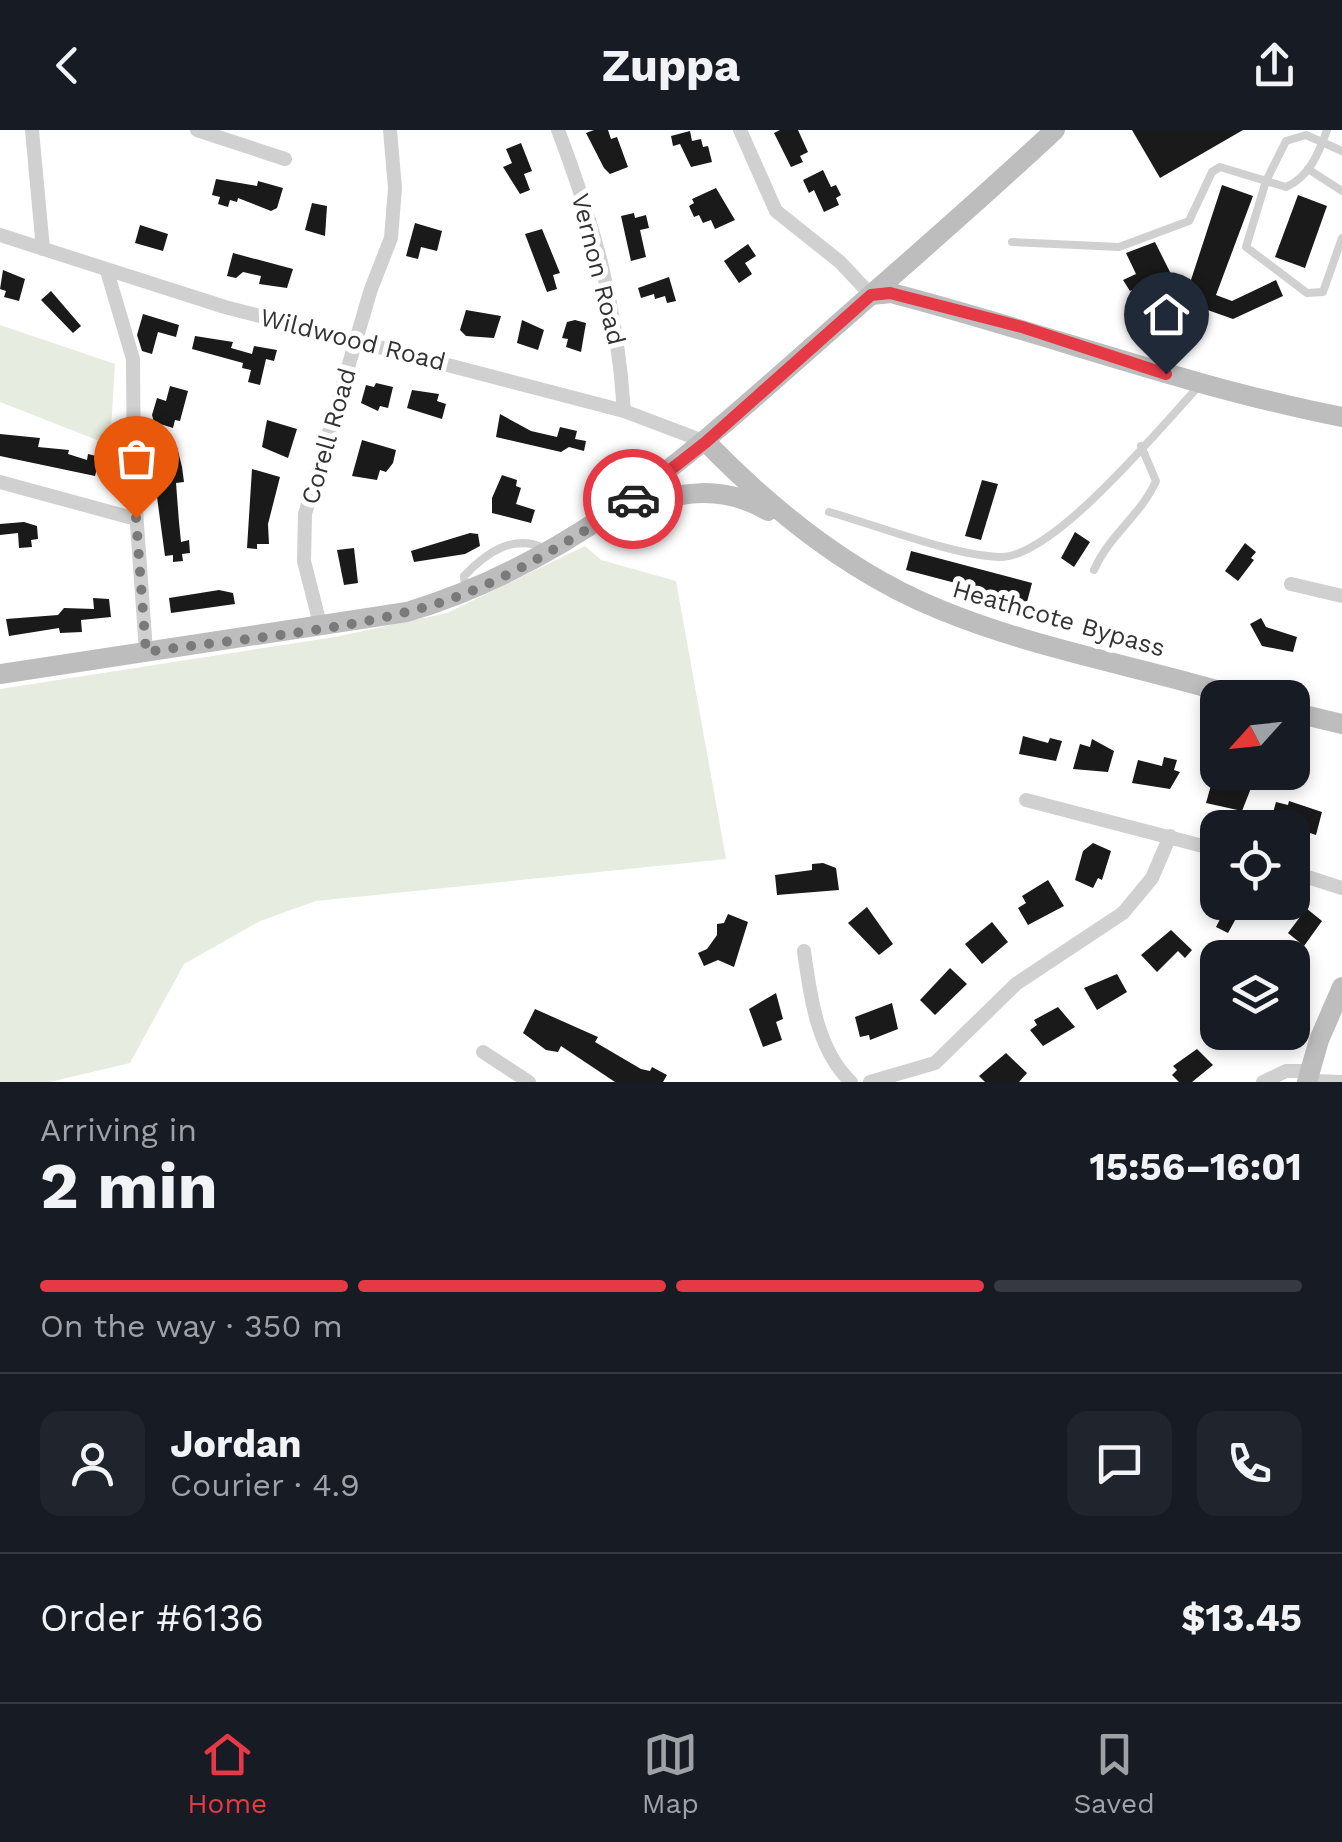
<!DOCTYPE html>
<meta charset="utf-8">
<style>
:root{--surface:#171b24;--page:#20242c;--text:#f1f3f6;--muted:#9ea1a6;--line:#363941;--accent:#e63946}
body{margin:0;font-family:"Work Sans",sans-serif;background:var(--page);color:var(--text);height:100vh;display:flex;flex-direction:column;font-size:38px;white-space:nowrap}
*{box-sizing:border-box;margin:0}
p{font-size:32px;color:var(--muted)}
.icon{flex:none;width:55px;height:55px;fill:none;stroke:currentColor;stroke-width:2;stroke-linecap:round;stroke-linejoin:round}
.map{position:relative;height:952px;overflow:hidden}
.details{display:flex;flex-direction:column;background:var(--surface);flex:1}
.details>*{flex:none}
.needle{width:65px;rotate:243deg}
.tools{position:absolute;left:1200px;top:550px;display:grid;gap:20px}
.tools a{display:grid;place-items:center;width:110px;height:110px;border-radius:20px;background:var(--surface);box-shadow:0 5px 15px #0003;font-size:50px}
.pin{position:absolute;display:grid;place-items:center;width:85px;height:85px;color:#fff;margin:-102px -42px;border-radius:50% 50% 50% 0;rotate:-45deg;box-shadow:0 0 10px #0007}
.pin .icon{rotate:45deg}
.courier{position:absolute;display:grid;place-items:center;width:100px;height:100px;margin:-50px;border:8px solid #e63946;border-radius:50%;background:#fff;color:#222;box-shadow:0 2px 12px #0007}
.headline em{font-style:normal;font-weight:700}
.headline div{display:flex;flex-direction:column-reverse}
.headline{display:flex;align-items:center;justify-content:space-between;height:170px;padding:0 40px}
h1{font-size:65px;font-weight:700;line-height:75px}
.bar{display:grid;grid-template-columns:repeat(4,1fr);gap:15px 10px;align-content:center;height:120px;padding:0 40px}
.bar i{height:12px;border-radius:8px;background:var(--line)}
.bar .current{background:var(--accent)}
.bar p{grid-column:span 4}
.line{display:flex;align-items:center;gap:25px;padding:0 40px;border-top:2px solid var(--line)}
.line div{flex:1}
.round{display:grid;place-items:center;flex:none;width:105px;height:105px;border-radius:20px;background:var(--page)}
header{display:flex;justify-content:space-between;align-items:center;height:130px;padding:0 40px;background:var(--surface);font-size:45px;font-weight:700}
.dock{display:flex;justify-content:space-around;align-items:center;height:140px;border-top:2px solid var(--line);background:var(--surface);font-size:28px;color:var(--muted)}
.dock a{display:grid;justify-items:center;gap:5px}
.dock .current{color:var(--accent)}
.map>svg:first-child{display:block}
</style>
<header><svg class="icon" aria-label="back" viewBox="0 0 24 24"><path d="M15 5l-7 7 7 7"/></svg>Zuppa<svg class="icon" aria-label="share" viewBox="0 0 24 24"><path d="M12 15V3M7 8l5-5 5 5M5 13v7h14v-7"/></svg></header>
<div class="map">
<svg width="1342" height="952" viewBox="0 0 1342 952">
<rect width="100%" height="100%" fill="#fff"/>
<g fill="#e6ecdf">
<path d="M0,195L115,234L110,315L0,272Z"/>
<path d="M585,416L601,430L676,451L726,729L316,771L260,791L184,834L130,933L50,952H0V559L335,507L447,483Z"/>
</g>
<g fill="#1a1a1a">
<path d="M594,0H608L611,9L617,7L628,37L610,44L604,38L586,3Z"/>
<path d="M780,0H798L808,22L800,26L803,32L791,37L774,3Z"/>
<path d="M1132,0H1243L1160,48Z"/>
<path d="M690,1L692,11L701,9L703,17L708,16L712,32L691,37L680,14L673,16L671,6Z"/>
<path d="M521,13L532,41L524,44L530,60L520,64L503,37L512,33L506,19Z"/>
<path d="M823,40L831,57L836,55L841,65L836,68L839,75L824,82L814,60L809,63L803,50Z"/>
<path d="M216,49L257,56L258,51L283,58L277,78L271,81L238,68L237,72L230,70L228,77L218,74L220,67L212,65Z"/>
<path d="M1222,55L1253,66L1216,165L1232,171L1276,150L1283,166L1233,189L1140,156L1130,161L1123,150L1136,144L1126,123L1155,112L1174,150L1189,156Z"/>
<path d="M716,58L735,90L715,99L711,90L703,93L699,85L694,87L689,76L694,73L692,69Z"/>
<path d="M1298,65L1327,76L1305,138L1275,127Z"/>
<path d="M312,73L327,76L325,106L305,100Z"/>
<path d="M634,83L635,88L646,85L649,98L640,100L646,127L631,131L621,86Z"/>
<path d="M415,93L442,101L437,121L421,117L418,129L406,126Z"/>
<path d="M140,95L168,104L163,121L135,113Z"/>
<path d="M542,99L560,143L553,145L557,159L547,162L525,104Z"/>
<path d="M748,114L756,126L745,133L752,144L739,153L724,131Z"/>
<path d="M233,123L293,139L287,158L259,154L261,146L243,142L236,148L227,146Z"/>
<path d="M3,140L25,149L19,171L4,167L6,161L0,159Z"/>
<path d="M669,147L676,171L667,173L665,166L655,169L654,164L641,168L638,158Z"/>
<path d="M51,161L81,196L73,203L41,170Z"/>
<path d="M466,180L501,186L494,208L466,206L460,200Z"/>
<path d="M143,184L179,195L176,207L158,202L152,224L142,221L137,205Z"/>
<path d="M522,190L544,200L538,220L517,213Z"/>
<path d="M575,190L586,193L581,222L566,217L568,209L562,208L567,192Z"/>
<path d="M195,206L233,212L231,218L252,224L254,216L277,220L274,231L266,229L260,255L248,252L251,240L242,238L243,233L192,219Z"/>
<path d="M376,253L393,257L388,278L380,276L378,281L361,273L366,255L374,257Z"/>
<path d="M170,256L188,261L180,291L175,290L173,298L154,292L152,285L157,268L166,271Z"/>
<path d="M412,260L439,264L437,271L446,274L442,289L407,278Z"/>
<path d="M500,284L531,301L557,307L560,297L577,301L575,309L586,311L584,321L569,317L561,322L496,307Z"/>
<path d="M267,290L297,299L288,328L262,317Z"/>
<path d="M0,304L40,308L38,317L69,320L68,324L87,330L88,324L100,327L95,346L0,326Z"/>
<path d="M362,310L396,320L393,333L386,342L380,340L377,350L352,346Z"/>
<path d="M168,316L177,317L182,337L184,352L176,353L179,392L181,412L189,410L190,423L182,424L183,431L173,432V425L165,426L157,367V317Z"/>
<path d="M252,339L280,347L268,394L269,414H257V419L247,418Z"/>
<path d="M502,345L517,350L516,356L521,358L516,374L535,380L531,393L492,383V368Z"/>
<path d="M982,350L998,354L981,410L965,406Z"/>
<path d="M24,392L37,396L38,409L31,410L32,417L19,418L18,403L0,405V394Z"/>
<path d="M1075,402L1090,412L1074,437L1061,428Z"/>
<path d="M470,403L478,404L480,416L465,424L414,432L411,421Z"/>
<path d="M1245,413L1256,422L1251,428L1254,430L1238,451L1225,441Z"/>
<path d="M354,418L358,453L344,455L337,420Z"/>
<path d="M911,421L1032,453L1027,472L906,440Z"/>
<path d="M219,460L233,463L235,474L171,483L169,468Z"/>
<path d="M93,468L109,469L111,487L81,490L82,502L60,503L59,498L9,506L6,489L58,485L64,478L94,479Z"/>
<path d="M1261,488L1266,497L1297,507L1293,522L1262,516L1250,494Z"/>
<path d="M1023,606L1048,613L1050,608L1062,611L1056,631L1019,624Z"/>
<path d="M1092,609L1114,621L1108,642L1073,639L1080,614L1090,617Z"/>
<path d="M1164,627L1177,630L1174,640L1180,642L1170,659L1132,653L1138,630L1162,636Z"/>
<path d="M1213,648L1239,656L1242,650L1253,653L1242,681L1206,673Z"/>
<path d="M1289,671L1322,682L1316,705L1271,690L1276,672L1288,675Z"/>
<path d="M1093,713L1111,721L1102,750L1098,748L1093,758L1075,750L1083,721Z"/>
<path d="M823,733L836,738L839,760L777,765L775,745L812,740V734Z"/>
<path d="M1048,750L1064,776L1028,795L1018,778L1026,773L1022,766Z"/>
<path d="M1218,751V772H1245L1228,803L1216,797L1221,787L1203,777Z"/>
<path d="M1296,770L1322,791L1304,816L1288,803L1300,787L1289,779Z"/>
<path d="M867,777L893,814L879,825L848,793Z"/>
<path d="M728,784L748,792L734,837L718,830L704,836L698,823L707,819L717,805V794L724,793Z"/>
<path d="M992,792L1008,812L982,834L965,814Z"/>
<path d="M1171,800L1192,820L1185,828L1178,821L1157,842L1141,825Z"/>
<path d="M950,838L967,854L935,885L920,870Z"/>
<path d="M1117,844L1127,862L1097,880L1084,858Z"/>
<path d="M776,863L783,889L776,892L782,910L763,917L749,879Z"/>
<path d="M892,873L898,899L870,910L869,905L860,907L855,887Z"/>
<path d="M1058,877L1075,897L1043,916L1030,900L1037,895L1034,890Z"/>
<path d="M535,879L598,907L595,912L641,939L650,941L652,937L667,945L663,952H615L561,916L558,922L546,920L523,903Z"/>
<path d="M1197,919L1213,935L1192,952H1179L1172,945L1177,940L1173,936Z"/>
<path d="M1006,923L1027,943L1019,952H985L979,946Z"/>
</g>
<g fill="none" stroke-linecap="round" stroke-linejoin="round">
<g stroke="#d0d0d0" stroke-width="8">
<path d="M1342,21L1306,5L1286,11L1266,51L1246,117L1307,163L1323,162L1342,108"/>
<path d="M1308,39L1342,61"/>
<path d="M1012,112L1119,117L1189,91L1212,42L1220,37L1286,57C1309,47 1319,23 1327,0"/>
<path d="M829,382C876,395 954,426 1000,427C1054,428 1161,296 1200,255"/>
<path d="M1094,440C1109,405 1141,385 1156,351L1141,316"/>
<path d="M465,458L464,446C487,422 513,404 544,418"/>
<path d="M1313,948L1342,949"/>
</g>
<g stroke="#d0d0d0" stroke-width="14">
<path d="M32,0L43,119"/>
<path d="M197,0L285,29"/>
<path d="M558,0C595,98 617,176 624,281"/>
<path d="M740,0L776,81L840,132L871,165"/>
<path d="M0,105L225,177L624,281L706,312"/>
<path d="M107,141L133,229L134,352L146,521"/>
<path d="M0,352L136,389"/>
<path d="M1291,454L1342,466"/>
<path d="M321,498L304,431L305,384L371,159L391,108L395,58L390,0"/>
<path d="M1026,670L1218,720"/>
<path d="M1292,742L1342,758"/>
<path d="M804,821C810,865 817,920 851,952"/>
<path d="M483,922L529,952"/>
<path d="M870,952L935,933L1016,854L1123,783L1152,748L1170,706"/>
<path d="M1263,952L1286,941H1309"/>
</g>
<g stroke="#bdbdbd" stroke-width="20">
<path d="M871,165L891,163C1042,202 1189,257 1342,287"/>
<path d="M706,312C773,381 851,444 941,480C1038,520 1143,537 1243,568"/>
<path d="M634,379C680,360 724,355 768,381"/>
<path d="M0,544L407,482C575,432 694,321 822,208C900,139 979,71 1055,0"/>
<path d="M1292,582L1342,594"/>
<path d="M1307,952L1319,910L1342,857"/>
</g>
</g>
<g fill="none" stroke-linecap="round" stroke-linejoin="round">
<path stroke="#7a7a7a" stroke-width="10" stroke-dasharray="0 18" d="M136,388L146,522C243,508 345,502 439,473C507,451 574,409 633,369"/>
<path stroke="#e63946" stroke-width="12" d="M633,369L706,312L871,165L890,163L1022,197L1166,244"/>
</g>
<g text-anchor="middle" stroke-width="10" stroke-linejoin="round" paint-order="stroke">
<g font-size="25" fill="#333" stroke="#fff">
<text transform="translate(599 139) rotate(76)" y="9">Vernon Road</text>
<text transform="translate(353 209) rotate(14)" y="9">Wildwood Road</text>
<text transform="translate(328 306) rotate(-74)" y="9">Corell Road</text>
<text transform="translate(1059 488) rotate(16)" y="9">Heathcote Bypass</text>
</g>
</g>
</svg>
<div class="tools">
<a><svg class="needle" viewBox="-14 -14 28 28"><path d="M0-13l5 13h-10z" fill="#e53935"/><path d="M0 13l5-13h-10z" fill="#9ea1a6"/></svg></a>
<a><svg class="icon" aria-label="locate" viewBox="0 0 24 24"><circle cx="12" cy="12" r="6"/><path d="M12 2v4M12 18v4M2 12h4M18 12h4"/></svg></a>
<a><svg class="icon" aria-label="layers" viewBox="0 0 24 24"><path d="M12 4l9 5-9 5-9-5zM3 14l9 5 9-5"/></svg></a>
</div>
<div class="pin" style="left:136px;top:388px;background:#ea580c"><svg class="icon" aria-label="bag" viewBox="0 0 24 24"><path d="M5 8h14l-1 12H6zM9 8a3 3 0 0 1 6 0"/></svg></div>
<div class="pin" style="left:1166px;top:244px;background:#1f2937"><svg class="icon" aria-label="home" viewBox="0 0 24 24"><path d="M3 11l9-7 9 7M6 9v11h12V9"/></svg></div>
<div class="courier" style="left:633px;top:369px"><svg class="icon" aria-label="car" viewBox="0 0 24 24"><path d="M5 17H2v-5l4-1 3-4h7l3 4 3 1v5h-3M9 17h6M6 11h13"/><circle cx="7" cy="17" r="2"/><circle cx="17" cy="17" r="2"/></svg></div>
</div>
<section class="details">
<div class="headline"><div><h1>2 min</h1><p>Arriving in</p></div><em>15:56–16:01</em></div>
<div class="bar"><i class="current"></i><i class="current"></i><i class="current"></i><i></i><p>On the way · 350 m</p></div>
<div class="line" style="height:180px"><a class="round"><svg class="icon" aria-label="person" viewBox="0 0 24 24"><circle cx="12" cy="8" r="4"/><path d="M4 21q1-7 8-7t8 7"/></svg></a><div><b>Jordan</b><p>Courier · 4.9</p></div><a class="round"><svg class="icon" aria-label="chat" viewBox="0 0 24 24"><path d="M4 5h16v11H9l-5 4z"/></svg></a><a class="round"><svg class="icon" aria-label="phone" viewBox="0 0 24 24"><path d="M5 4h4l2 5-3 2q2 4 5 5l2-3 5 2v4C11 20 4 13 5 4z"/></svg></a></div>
<div class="line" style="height:130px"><div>Order #6136</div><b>$13.45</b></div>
</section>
<nav class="dock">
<a class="current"><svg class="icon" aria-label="home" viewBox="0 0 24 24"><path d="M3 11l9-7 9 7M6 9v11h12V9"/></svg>Home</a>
<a><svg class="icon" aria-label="map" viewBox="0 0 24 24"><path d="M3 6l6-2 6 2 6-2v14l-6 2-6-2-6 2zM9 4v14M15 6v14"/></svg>Map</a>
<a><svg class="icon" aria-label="saved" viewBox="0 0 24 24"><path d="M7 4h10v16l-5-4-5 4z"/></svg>Saved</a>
</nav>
